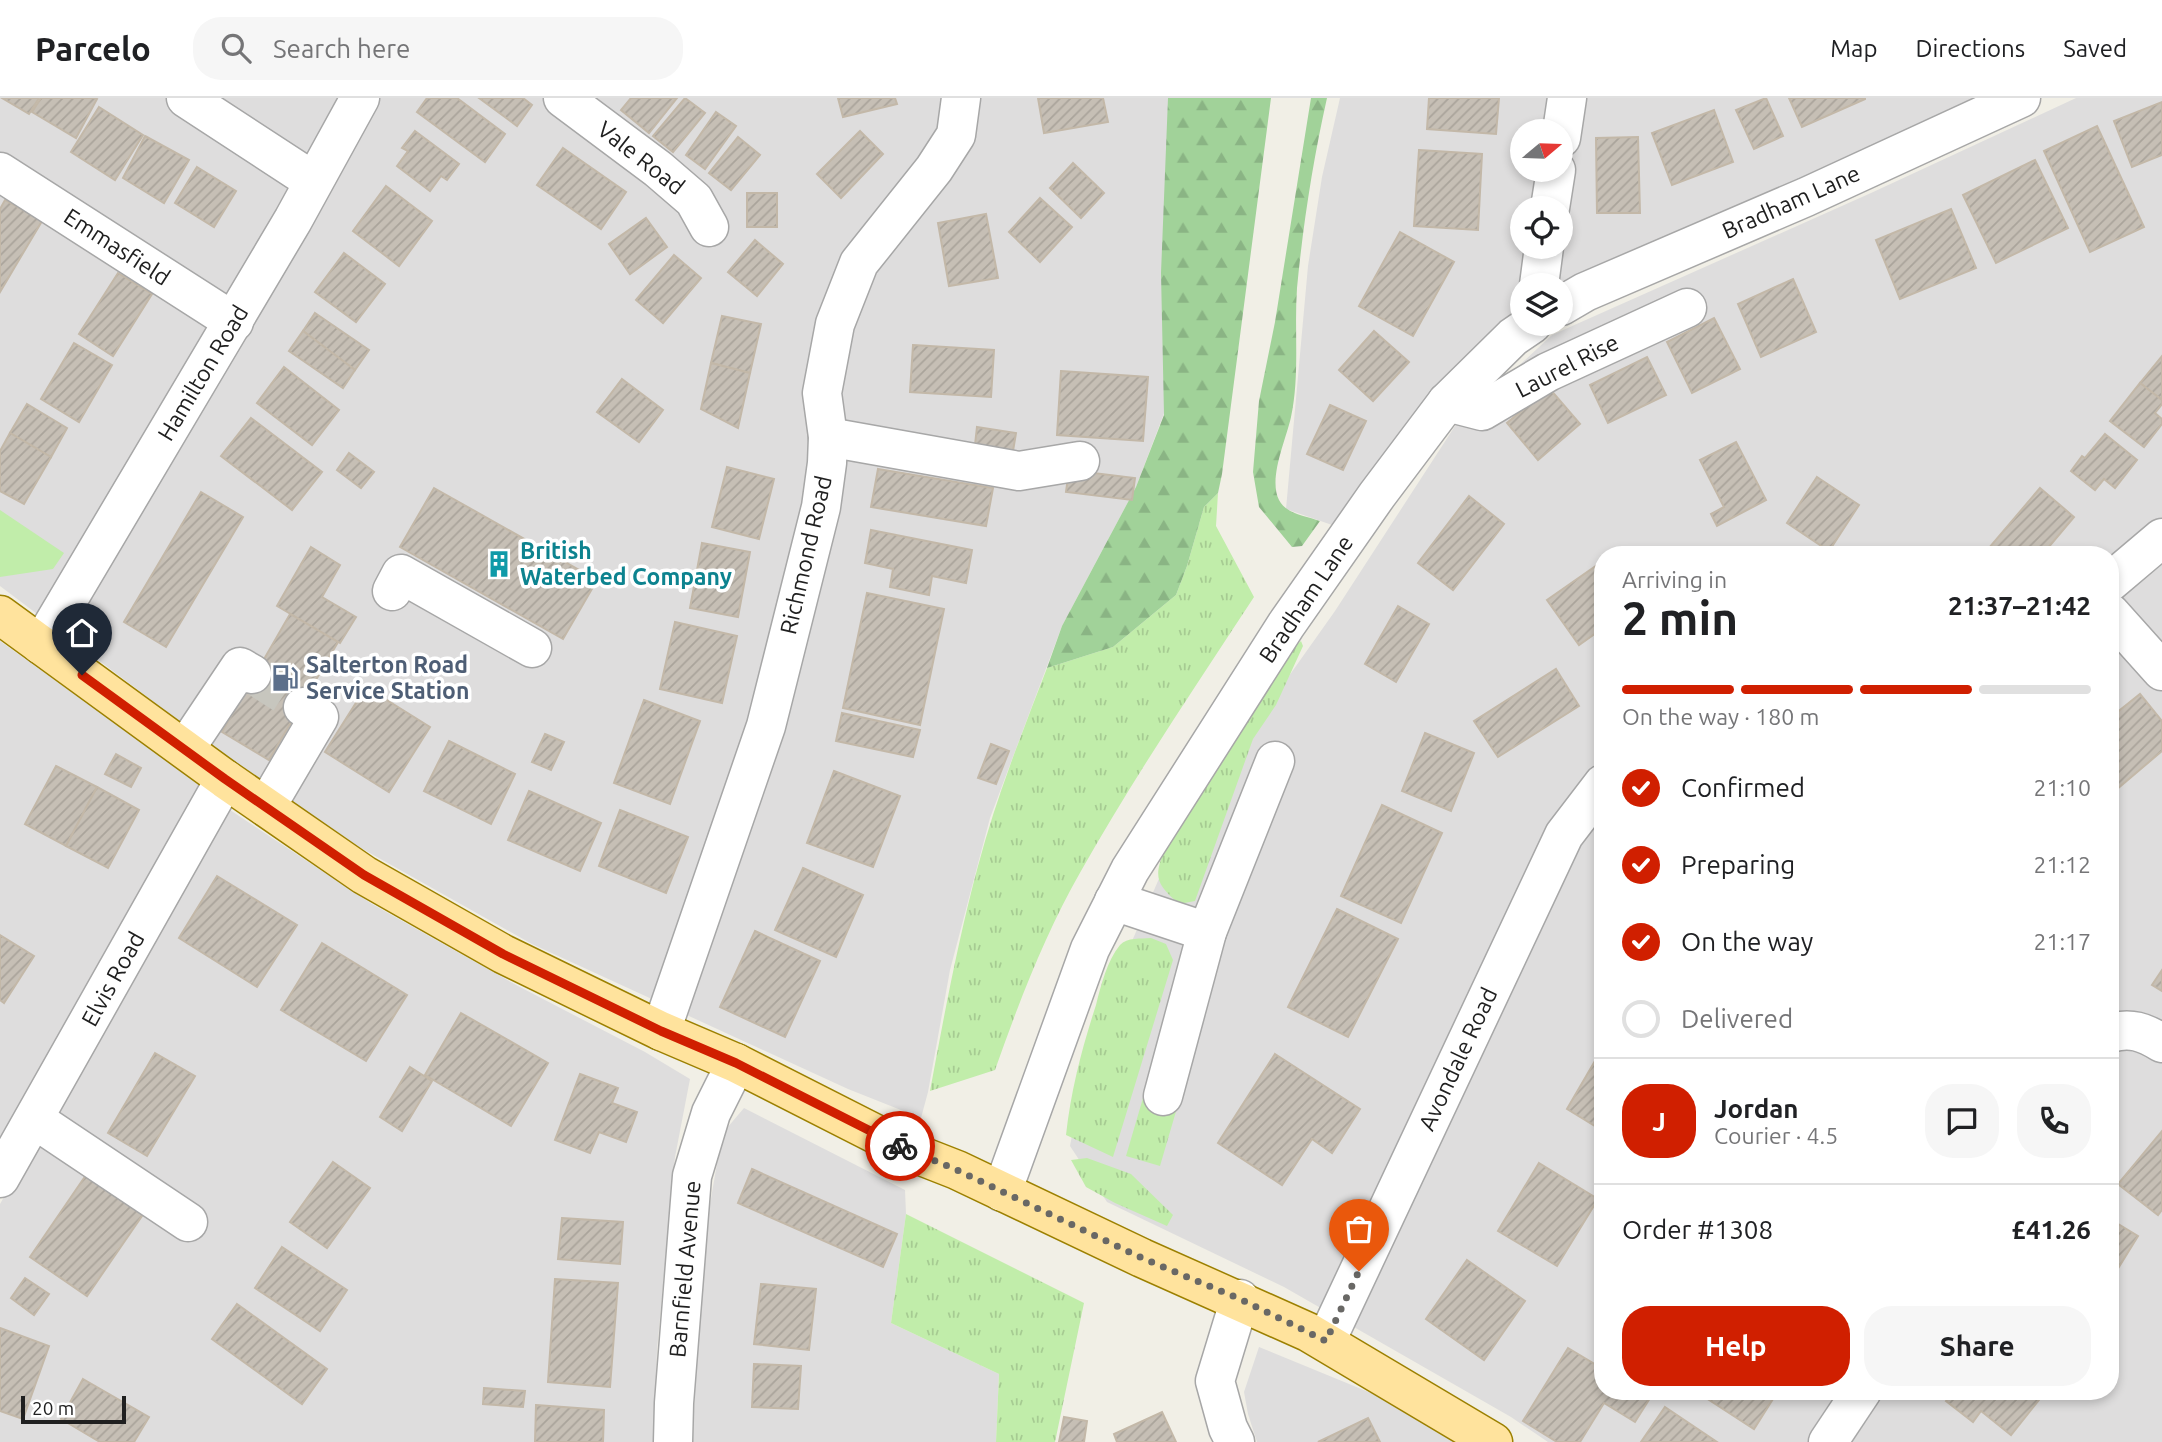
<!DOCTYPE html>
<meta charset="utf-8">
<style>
:root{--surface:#fff;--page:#f6f6f6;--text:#202124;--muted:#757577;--line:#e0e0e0;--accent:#d01f00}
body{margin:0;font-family:Ubuntu,sans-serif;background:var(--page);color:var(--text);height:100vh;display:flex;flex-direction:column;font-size:26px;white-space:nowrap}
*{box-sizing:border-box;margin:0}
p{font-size:23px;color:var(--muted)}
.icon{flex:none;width:38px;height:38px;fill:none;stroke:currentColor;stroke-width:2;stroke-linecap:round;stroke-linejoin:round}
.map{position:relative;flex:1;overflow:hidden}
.drawer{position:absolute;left:1594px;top:448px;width:525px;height:854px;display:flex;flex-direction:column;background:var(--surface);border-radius:28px;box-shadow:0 4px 10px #0003}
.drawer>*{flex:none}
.needle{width:46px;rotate:71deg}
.tools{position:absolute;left:1510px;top:21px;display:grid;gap:14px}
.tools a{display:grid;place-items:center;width:63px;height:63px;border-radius:50%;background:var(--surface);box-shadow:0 4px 10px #0003;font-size:35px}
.scale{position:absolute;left:21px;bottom:18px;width:105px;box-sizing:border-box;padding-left:7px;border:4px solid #202020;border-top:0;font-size:19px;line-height:24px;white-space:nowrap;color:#202020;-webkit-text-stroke:5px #fff;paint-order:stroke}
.pin{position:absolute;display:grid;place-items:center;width:60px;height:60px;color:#fff;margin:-72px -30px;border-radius:50% 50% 50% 0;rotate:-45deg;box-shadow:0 0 7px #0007}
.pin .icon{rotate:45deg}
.courier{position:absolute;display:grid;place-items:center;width:70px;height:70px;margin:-35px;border:5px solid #d01f00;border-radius:50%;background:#fff;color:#222;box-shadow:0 2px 9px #0007}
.head em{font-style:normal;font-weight:700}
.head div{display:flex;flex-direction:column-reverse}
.head{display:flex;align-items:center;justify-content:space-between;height:119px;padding:0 28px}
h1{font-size:46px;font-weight:700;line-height:52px}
.bar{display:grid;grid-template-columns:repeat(4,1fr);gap:10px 7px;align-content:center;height:84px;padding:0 28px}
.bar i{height:9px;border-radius:5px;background:var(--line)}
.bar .selected{background:var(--accent)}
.bar p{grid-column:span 4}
.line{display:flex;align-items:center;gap:18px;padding:0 28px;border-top:2px solid var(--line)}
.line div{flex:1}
.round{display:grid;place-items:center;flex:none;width:74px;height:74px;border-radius:28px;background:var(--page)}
ol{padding:0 28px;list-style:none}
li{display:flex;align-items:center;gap:21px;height:77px}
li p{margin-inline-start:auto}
li .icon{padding:7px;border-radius:50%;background:var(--accent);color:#fff;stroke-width:4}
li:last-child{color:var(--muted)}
li i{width:38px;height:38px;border:4px solid var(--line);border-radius:50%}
.cta{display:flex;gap:14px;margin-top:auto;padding:14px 28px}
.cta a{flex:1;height:80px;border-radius:28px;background:var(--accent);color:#fff;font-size:28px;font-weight:700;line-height:80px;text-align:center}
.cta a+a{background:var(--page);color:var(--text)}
header{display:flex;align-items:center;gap:42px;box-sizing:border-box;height:98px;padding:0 35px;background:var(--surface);border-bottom:2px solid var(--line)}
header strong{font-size:33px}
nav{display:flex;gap:38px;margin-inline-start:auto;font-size:24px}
.search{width:490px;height:63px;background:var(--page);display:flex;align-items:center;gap:18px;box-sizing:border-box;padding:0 24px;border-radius:28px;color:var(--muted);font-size:26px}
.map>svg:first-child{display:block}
</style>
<header>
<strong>Parcelo</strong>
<div class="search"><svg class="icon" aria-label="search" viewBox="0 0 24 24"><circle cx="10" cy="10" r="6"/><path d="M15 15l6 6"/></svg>Search here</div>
<nav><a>Map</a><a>Directions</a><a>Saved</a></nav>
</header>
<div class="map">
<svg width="2162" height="1344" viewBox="0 0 2162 1344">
<defs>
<pattern id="grass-tufts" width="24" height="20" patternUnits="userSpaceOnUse" patternTransform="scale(1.75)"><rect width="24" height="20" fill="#c1edaa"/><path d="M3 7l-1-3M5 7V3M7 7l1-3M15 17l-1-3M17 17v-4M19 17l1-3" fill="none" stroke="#a6cb92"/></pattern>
<pattern id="forest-firs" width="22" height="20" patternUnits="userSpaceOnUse" patternTransform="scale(1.75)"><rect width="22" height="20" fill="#a1d299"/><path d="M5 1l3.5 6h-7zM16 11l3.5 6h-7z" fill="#8ab484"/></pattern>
<pattern id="building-hatch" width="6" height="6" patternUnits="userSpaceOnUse" patternTransform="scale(1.75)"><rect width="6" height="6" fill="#c6bfb5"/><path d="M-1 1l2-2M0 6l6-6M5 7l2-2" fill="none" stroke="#aaa49b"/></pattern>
</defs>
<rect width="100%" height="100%" fill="#f1efe6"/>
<g fill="#dedddd" fill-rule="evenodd">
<path d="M0,0H1192L1176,284L1136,389L1062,528L990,720L950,872L928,994L921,1020L848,991L532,846L361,750L231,662L0,488Z"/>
<path d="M1340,0H1981L1918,30L1561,187H1522V209L1514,214L1437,288L1335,428L1286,411L1308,168L1322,79ZM1522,33H1561V72H1522ZM1522,110H1561V149H1522Z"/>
<path d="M2076,0H2162V1344H1548L1511,1319L1284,1189L1107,1104L1070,1048L1091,938L1180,732L1335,513L1457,325L1552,237L1871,95ZM1603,457H2110V1293H1603Z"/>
<path d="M0,543L203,688L42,965L0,1044Z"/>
<path d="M227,710L372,806L518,888L645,954L690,981L675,1059L657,1252L654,1344H0V1106Z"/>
<path d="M744,1010L905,1092L906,1116L891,1225L999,1276L996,1344H693L695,1283L709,1112L719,1054L727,1030Z"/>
<path d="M1259,1249L1371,1295L1438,1330L1461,1344H1257L1248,1316L1244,1294Z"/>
</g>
<g fill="url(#grass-tufts)">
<path d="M1218,395L1216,428L1254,499C1195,589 1134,679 1081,773C1045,836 1019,904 995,972L930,993C944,918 958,842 978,768C996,700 1022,635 1047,570L1113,549L1176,497L1187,468L1204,409Z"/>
<path d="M1301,543L1303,548L1276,607L1253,641L1195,803L1179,806C1154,784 1154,778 1166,748L1293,550Z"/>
<path d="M1151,840L1166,846L1173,862L1113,1059L1066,1037C1071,992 1082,950 1096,907C1101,887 1107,863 1120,847C1127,839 1141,841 1151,840Z"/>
<path d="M1143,1000L1177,1010L1160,1068L1126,1058Z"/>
<path d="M1087,1060L1131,1076L1173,1117L1167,1128L1115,1105L1086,1089L1071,1062Z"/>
<path d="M906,1116L1084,1205L1055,1344H996L999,1276L891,1225Z"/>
</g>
<g fill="url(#forest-firs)">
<path d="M1168,0H1271L1222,376L1218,395L1204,409L1187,468L1176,497L1113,549L1047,570L1062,528L1136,389L1164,317L1161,175Z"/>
<path d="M1311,0H1327C1313,62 1303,127 1297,190C1294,233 1300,277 1291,319C1286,342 1268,380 1279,402C1286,416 1306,418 1320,423L1302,448L1292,449L1259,409L1253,374L1259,303L1275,224Z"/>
</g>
<path fill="#c1edaa" d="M0,412L64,455L53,471L0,479Z"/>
<g fill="url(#building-hatch)" stroke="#c3b8a8" stroke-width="2">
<path d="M2,0H39L29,16Z"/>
<path d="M41,0H95L97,1L76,40L32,14Z"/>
<path d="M427,0H457L505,36L485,64L417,14Z"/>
<path d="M479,0H523L532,7L517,28Z"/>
<path d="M631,0H677L649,35L621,12Z"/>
<path d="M685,0L705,15L673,54L653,38Z"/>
<path d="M838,0H895L897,6L843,19Z"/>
<path d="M1038,0H1103L1108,24L1044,35Z"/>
<path d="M1429,0H1499L1496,36L1427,31Z"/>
<path d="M1766,0L1783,38L1754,51L1736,12Z"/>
<path d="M1789,0H1865V1L1802,29Z"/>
<path d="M2162,4V57L2132,69L2114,23Z"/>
<path d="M99,9L143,37L115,82L71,54Z"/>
<path d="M1714,12L1733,64L1672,87L1652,35Z"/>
<path d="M716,14L736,28L705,71L686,57Z"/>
<path d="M2097,28L2144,129L2090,154L2044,53Z"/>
<path d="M415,33L459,66L447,82L441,78L430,93L397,68L408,53L402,50Z"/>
<path d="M860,33L883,56L841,100L817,76Z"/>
<path d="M145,38L189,62L164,105L123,80Z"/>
<path d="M738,39L760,57L731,92L709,75Z"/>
<path d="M1638,39L1640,115H1597L1596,40Z"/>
<path d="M563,50L626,94L601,131L537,87Z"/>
<path d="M1419,52L1482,56L1478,132L1414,128Z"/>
<path d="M2035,62L2068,130L1996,165L1963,97Z"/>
<path d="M1073,65L1104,95L1081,120L1050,90Z"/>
<path d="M197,69L236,93L214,129L175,105Z"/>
<path d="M386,88L432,123L399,168L353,133Z"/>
<rect x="747" y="95" width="30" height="34"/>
<path d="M1040,100L1072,129L1040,164L1009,134Z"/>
<path d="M5,102L42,123L0,194V111Z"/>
<path d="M1951,111L1976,170L1900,201L1876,142Z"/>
<path d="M986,116L998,180L949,188L938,125Z"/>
<path d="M646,120L667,149L630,176L609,146Z"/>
<path d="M1400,134L1454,164L1413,238L1359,208Z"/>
<path d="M755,142L783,166L757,198L728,174Z"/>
<path d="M344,155L385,186L356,224L315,194Z"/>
<path d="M674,157L701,180L663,225L636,202Z"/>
<path d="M118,175L152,196L113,258L79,236Z"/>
<path d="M1793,181L1816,234L1761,259L1738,206Z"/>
<path d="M315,215L369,252L355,272L303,233Z"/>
<path d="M722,218L761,226L750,275L711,265Z"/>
<path d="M1714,220L1740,271L1692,295L1667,244Z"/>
<path d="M303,233L355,272L343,290L289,253Z"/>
<path d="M1374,233L1409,264L1373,303L1339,272Z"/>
<path d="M74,245L112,267L79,324L41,301Z"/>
<path d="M913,247L994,252L991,299L910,294Z"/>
<path d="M2162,258V302L2140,285Z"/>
<path d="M1647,259L1666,297L1608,325L1590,287Z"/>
<path d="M711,265L750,275L738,330L701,311Z"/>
<path d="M284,269L339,312L312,347L257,305Z"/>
<path d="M1061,273L1148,279L1143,343L1057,337Z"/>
<path d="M622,281L663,312L639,344L597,314Z"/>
<path d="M2140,285L2162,302V306L2155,315L2162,321V326L2144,349L2110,323Z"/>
<path d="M1549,290L1580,326L1538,362L1507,325Z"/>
<path d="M27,306L67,330L51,359L10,335Z"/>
<path d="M1330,307L1366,323L1343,372L1307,356Z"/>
<path d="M251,320L322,374L292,412L221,358Z"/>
<path d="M977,329L1016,335L1013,353L975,347Z"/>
<path d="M10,335L51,359L24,406L0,393V353Z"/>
<path d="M2105,336L2137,362L2115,390L2104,381L2095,392L2071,373L2082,358L2085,360Z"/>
<path d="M1736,344L1766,402L1717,428L1711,416L1724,409L1700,362Z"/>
<path d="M349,355L374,374L361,390L337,372Z"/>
<path d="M727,369L774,381L759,441L712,429Z"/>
<path d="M878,371L993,390L986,428L871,409Z"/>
<path d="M1069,372L1135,380L1132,402L1066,394Z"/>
<path d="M1817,379L1859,407L1829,453L1787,425Z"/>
<path d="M434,390L597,482L563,541L400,449Z"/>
<path d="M2040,390L2074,419L2042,457H1983Z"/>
<path d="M201,394L243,419L166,549L124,524Z"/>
<path d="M1469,398L1504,426L1453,492L1418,465Z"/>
<path d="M871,432L972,452L966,485L932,478L929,497L890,489L893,471L865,465Z"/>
<path d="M702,445L750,454L738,519L690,510Z"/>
<path d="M311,449L340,467L322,499L356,519L340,545L277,508Z"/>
<path d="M1603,463V530L1579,547L1547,502Z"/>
<path d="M867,495L944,511L920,627L843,610Z"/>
<path d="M1398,508L1429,526L1396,584L1365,566Z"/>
<path d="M290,516L338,544L269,662L222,634Z"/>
<path d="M675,524L737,538L722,605L660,591Z"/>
<path d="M1556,571L1579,608L1498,659L1474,623Z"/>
<path d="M366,589L430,629L389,694L325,654Z"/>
<path d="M2140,596L2162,623V653L2110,697V620Z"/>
<path d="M644,602L700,623L670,706L614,685Z"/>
<path d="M842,615L920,632L913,659L836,643Z"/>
<path d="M1425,635L1474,655L1451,713L1402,693Z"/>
<path d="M545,636L564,644L551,672L532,664Z"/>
<path d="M449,643L515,676L491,726L424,693Z"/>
<path d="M991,646L1009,653L996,686L978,680Z"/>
<path d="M116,656L141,670L131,689L105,676Z"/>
<path d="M56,668L97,689L66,748L25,726Z"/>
<path d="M834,673L900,698L873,769L807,745Z"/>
<path d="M97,689L139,712L108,770L66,748Z"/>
<path d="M529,693L601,725L580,773L508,742Z"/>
<path d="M1382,707L1442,735L1401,825L1341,798Z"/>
<path d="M620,712L688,739L666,795L599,768Z"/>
<path d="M803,770L863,797L836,859L775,832Z"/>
<path d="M217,778L297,827L257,889L179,840Z"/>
<path d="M1337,811L1398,841L1348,939L1288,909Z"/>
<path d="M755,833L820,863L785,939L720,909Z"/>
<path d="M0,837L34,858L4,905L0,902Z"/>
<path d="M322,845L407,897L366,963L281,912Z"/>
<path d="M2162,872V893L2152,887Z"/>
<path d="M461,915L548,965L511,1028L425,977Z"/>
<path d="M155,955L195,978L147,1058L108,1035Z"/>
<path d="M1275,956L1360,1011L1332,1055L1312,1041L1282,1087L1218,1045Z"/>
<path d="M1595,963L1603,968V1033L1567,1011Z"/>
<path d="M410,969L432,983L402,1033L380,1019Z"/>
<path d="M580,976L618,990L612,1005L637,1014L626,1044L599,1034L590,1055L555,1042Z"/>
<path d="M2162,1033V1112L2158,1117L2118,1086Z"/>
<path d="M333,1064L370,1090L327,1150L290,1124Z"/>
<path d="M1539,1065L1598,1101L1557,1168L1498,1133Z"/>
<path d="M752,1071L897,1136L883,1169L738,1105Z"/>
<path d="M86,1077L144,1115L87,1198L30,1159Z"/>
<path d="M562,1120L623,1124L620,1166L558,1161Z"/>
<path d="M2110,1121L2138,1138L2114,1177L2110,1175Z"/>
<path d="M282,1149L347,1192L320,1233L255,1190Z"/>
<path d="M1467,1162L1525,1203L1484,1262L1426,1221Z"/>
<path d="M25,1180L49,1196L34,1217L11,1200Z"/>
<path d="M555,1181L618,1185L610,1289L548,1284Z"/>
<path d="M761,1186L816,1191L809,1252L754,1246Z"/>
<path d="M237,1206L327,1271L302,1306L212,1241Z"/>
<path d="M0,1230L49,1248L23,1321L0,1313Z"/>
<path d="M1568,1250L1603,1271V1293H1639L1650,1300L1635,1324L1604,1305L1580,1344H1557L1523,1323Z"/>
<path d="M754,1266L801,1268L798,1311L752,1309Z"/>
<path d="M83,1281L149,1319L134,1344H100L61,1321Z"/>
<path d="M484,1290L525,1293L523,1309L483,1306Z"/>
<path d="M1710,1293H1778L1754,1331L1706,1300Z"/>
<path d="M1954,1293H2028L2039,1302L2011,1337L1981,1313L1973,1324L1946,1303Z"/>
<path d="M536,1307L604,1312L603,1344H535Z"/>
<path d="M1665,1309L1717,1344H1641Z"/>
<path d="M1162,1314L1176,1344H1117L1114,1336Z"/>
<path d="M1064,1319L1087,1323L1084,1344H1059Z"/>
<path d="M1368,1320L1380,1344H1318Z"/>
</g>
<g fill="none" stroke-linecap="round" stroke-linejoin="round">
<path stroke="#c7c6be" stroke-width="38" stroke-dasharray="38 19" stroke-linecap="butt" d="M252,576L303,609"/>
<defs>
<g id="minor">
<path d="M186,0L313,83"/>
<path d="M563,0L658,71L694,102L709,129"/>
<path d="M1561,40L1567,0"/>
<path d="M0,74L234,224"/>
<path d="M1550,110L1556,72"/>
<path d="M1539,187L1544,149"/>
<path d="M1561,208L1585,194L1806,99L2021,0"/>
<path d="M1447,304L1482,313L1548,274L1687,210"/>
<path d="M828,339L1019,373L1080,363"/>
<path d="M2110,484L2162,440"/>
<path d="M392,493L401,476L532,550"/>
<path d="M2110,515L2162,573"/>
<path d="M41,547L293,122L360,0"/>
<path d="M185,651L240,569L252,576"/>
<path d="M266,709L319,619L303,609"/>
<path d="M1114,803L1207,834"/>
<path d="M661,933L766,628L821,409L827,365L828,339L822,295L835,226L859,165L934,71L956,37L961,0"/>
<path d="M2110,935C2131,929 2144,934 2162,945"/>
<path d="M1163,998L1207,834L1275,663"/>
<path d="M34,1021L188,1124"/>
<path d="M0,1080L225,681"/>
<path d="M1002,1094L1090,851L1130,772L1286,527L1377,397L1447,304L1513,239L1532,226"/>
<path d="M1326,1243L1564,737L1603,686"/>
<path d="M673,1344L674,1305L692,1078L711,1015L736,965"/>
<path d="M1235,1344L1228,1330L1215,1283L1240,1201"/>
<path d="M1828,1344L1862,1293"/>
</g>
<path id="major" d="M0,517L225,681L364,777L503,856L661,933L736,965L911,1054L957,1072L1142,1160L1308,1234L1493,1344"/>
</defs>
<use href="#minor" stroke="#a7a7a7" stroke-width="41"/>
<use href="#major" stroke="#9c8000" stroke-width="41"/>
<use href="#minor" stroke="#fff" stroke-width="38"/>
<use href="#major" stroke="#ffe39d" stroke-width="38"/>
</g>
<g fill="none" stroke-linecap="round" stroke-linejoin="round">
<path stroke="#696865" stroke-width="7" stroke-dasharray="0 12.6" d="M900,1048L957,1072L1142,1160L1240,1201L1326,1243L1359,1173"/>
<path stroke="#d01f00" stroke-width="9" d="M82,577L225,681L364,777L503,856L661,933L736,965L900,1048"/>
</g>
<defs>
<symbol id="building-bare" viewBox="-9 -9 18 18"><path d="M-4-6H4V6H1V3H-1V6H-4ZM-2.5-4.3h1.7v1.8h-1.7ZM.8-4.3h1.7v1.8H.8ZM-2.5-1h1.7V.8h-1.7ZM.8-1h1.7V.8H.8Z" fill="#0f9aa8" stroke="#fff" stroke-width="2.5" paint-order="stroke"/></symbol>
<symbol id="fuel-bare" viewBox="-9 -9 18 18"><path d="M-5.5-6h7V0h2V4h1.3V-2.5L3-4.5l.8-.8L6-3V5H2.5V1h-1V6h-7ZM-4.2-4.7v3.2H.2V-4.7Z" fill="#5c6f8a" stroke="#fff" stroke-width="2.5" paint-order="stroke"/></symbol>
</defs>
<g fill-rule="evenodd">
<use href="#building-bare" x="480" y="447" width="38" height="38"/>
<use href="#fuel-bare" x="266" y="561" width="38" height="38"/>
</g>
<g text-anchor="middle" stroke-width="7" stroke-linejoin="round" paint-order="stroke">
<g font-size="23" fill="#202020" stroke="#fff">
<text transform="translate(641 60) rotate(38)" y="8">Vale Road</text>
<text transform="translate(1791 104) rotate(-24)" y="8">Bradham Lane</text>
<text transform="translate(117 149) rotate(33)" y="8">Emmasfield</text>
<text transform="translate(1567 268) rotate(-27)" y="8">Laurel Rise</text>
<text transform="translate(203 275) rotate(-59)" y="8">Hamilton Road</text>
<text transform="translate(806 457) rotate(-77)" y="8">Richmond Road</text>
<text transform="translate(1306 501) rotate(-56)" y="8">Bradham Lane</text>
<text transform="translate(113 881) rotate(-61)" y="8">Elvis Road</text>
<text transform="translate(1458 961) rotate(-65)" y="8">Avondale Road</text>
<text transform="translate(685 1171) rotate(-85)" y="8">Barnfield Avenue</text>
</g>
<g font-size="23" font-weight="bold" fill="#0d838f" stroke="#fff" text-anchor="start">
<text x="520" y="461">British<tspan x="520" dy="26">Waterbed Company</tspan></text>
</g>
<g font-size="23" font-weight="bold" fill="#4e5e75" stroke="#fff" text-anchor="start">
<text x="306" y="575">Salterton Road<tspan x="306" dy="26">Service Station</tspan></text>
</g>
</g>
</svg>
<div class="tools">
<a><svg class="needle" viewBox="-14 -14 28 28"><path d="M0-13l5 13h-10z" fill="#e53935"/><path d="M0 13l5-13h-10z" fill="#757577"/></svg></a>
<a><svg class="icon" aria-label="locate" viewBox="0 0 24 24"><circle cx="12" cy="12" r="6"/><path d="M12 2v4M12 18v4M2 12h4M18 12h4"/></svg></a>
<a><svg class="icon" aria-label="layers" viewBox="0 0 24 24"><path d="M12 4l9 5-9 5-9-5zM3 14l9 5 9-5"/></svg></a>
</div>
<div class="scale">20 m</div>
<div class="pin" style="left:1359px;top:1173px;background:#ea580c"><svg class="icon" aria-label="bag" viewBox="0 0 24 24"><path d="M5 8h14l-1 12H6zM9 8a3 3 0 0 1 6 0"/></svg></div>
<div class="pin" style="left:82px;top:577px;background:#1f2937"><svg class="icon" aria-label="home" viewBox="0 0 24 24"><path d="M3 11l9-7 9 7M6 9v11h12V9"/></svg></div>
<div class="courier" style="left:900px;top:1048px"><svg class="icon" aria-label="bike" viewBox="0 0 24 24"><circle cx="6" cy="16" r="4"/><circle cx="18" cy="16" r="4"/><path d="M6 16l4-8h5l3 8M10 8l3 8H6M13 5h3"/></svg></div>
<section class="drawer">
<div class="head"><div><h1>2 min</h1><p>Arriving in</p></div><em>21:37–21:42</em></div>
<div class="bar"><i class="selected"></i><i class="selected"></i><i class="selected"></i><i></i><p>On the way · 180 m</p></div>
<ol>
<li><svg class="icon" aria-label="check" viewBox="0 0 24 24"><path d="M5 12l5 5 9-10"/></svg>Confirmed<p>21:10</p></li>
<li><svg class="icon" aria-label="check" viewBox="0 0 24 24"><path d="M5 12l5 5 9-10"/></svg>Preparing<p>21:12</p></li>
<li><svg class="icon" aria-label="check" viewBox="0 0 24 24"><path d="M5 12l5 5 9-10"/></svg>On the way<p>21:17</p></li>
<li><i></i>Delivered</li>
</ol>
<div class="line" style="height:126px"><b class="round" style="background:var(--accent);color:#fff">J</b><div><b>Jordan</b><p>Courier · 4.5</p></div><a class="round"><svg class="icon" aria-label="chat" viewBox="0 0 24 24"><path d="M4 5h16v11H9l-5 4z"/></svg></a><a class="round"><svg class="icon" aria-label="phone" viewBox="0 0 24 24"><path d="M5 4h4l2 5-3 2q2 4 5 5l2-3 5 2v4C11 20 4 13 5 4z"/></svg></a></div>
<div class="line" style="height:91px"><div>Order #1308</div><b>£41.26</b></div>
<div class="cta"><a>Help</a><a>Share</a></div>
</section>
</div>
